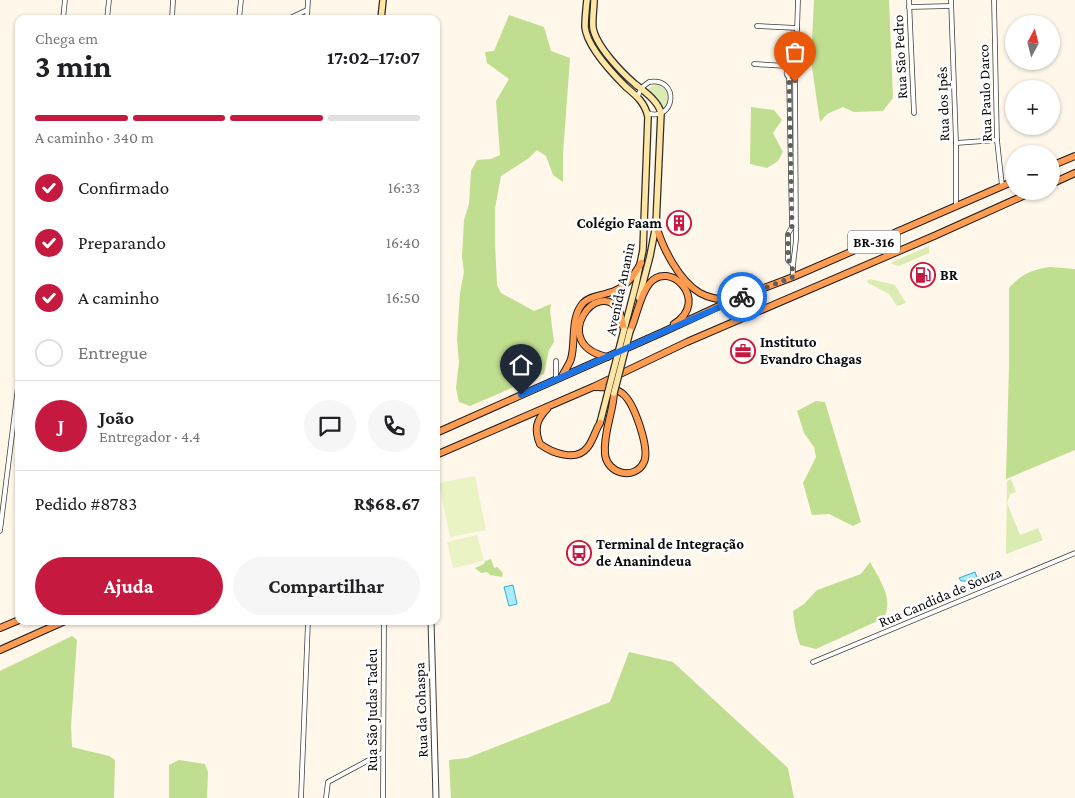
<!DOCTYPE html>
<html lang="pt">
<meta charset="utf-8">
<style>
:root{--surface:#fff;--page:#f6f6f6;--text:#202124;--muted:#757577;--line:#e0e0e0;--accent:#c5193f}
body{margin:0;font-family:"Crimson Pro",serif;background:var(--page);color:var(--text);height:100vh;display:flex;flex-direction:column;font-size:19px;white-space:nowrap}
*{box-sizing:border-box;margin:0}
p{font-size:16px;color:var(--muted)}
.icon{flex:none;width:28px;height:28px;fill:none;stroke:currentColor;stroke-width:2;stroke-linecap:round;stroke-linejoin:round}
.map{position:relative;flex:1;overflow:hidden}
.sheet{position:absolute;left:15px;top:15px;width:425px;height:610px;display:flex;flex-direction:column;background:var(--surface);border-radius:10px;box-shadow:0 1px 4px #0004}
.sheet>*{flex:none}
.needle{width:32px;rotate:7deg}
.controls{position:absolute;left:1005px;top:15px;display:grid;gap:10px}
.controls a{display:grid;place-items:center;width:55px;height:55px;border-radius:50%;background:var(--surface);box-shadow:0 1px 4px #0004;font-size:25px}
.pin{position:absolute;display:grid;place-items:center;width:42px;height:42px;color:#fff;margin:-51px -21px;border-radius:50% 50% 50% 0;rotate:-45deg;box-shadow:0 0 5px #0007}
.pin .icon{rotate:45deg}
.courier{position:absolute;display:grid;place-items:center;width:50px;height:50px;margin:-25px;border:4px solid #1a73e8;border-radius:50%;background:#fff;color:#222;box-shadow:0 1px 6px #0007}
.summary em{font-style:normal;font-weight:700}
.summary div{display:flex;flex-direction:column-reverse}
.summary{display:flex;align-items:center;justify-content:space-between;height:85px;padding:0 20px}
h1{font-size:32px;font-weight:700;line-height:38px}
.bar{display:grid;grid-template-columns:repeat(4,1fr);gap:8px 5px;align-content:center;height:60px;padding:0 20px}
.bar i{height:6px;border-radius:4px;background:var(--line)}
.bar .current{background:var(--accent)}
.bar p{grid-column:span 4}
.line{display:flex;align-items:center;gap:12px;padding:0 20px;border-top:1px solid var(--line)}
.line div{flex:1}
.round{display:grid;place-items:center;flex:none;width:52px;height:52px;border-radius:26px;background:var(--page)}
ol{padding:0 20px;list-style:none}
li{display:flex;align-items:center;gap:15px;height:55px}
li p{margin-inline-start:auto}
li .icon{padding:5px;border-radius:50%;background:var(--accent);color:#fff;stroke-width:4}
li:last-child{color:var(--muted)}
li i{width:28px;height:28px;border:2px solid var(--line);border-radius:50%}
.button{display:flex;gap:10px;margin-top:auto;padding:10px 20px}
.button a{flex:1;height:58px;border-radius:30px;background:var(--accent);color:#fff;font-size:20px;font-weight:700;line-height:58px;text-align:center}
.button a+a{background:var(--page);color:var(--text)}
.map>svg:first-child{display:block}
</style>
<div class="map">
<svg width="1075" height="798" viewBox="0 0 1075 798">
<rect width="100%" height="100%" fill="#fff7ea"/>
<g fill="#daecb1">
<path d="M655,84L662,86C669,92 670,100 664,107L646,90Z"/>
<path d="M929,246V253L899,266L890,263Z"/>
<path d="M870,279L895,285L906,303L897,306L889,294L868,283L867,281Z"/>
<path d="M1011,479L1016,492L1010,494L1007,503L1020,535L1038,528L1043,540L1006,554L1007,481Z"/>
</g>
<g fill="#c0de8f">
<path d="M814,0H889L893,98L883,111L854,112L843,107L827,114L820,122L811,61Z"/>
<path d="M509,15L544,27L551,51L570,58L563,154V182L553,175L546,156L537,150L529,158L501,176L495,208V243L497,285L501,293L534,311L551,304L550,311L554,342L549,350L544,374L470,406L459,402L456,388L459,362L457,339L460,293L464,272L462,257L464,220L469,204L471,171L477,160L491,159L500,155L496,101L509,79L487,63L485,52L494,51Z"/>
<path d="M751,107L774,110L782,120L773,133L783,152L778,161L767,168L750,164Z"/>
<path d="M1050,267L1075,269V450L1006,479L1009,365V288C1020,275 1033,269 1050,267Z"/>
<path d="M816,401L825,402L861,522L853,526L829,514L812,515L803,483L816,457L814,447L804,433L797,411Z"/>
<path d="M491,559L494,568L497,567L503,573L502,577L490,575L487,572L481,573L475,568L484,564L485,561Z"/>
<path d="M870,562C879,579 894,598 884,618L816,649L800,645C796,634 794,622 793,611L804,604L817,590L861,574Z"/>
<path d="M72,636L77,640L71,726L72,747L109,756L115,760L114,798H0V671Z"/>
<path d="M629,652L673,662L788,768L794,798H451L449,760L467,758L610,702Z"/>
<path d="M179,760L205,764L208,772L207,798H169V765Z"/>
</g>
<g fill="#eaf3c3">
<path d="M475,476L486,530L450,537L439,483Z"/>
<path d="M477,535L484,561L453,568L447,542Z"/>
</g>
<g fill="#aaeafb" stroke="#2bb0d7">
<path d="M975,572L977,577L974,581H961L959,578Z"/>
<path d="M513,585L517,604L509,606L504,587Z"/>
</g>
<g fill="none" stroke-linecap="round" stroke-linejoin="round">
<defs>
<g id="minor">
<path d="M909,0L914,113"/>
<path d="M951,0L956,143V207"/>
<path d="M994,0L997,140L1002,186"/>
<path d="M909,7L951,6"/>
<path d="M63,19L65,0"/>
<path d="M107,19L109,0"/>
<path d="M172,19L173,0"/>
<path d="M239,19L241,0"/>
<path d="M288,19L307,10"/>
<path d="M307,19L308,0"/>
<path d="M757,26L797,28"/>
<path d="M754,64L786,66L789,69"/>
<circle cx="791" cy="73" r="4.5"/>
<path d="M793,69L796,62L798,0"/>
<path d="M789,77L792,227L788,234V260L792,264"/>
<path d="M638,96L641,88L649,82C681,77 675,123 647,113"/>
<path d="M956,143L997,140"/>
<path d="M793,277C792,264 795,253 796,239L795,75"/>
<path d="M556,379V361"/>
<path d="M0,531L19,379"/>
<path d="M813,662L1075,553"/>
<path d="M301,798L308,621"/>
<path d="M326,798L328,782L382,753"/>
<path d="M383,798L384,621"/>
</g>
<path id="tertiary" d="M431,621L436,798"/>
<g id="secondary">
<path d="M587,0C586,9 585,18 585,27C587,47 612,73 626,87C637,96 645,103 648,117L643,250L636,284L624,330"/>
<path d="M594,0C594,9 592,19 593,28C596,46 622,73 635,84C645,92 658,101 661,113L656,225L650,256L639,298"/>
<path d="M381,19L383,0"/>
<path d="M600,423L608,392"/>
</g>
<g id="trunk">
<path d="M1051,166L1075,156"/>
<path d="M1051,184L1075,173"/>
<path d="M656,225C662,247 679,281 700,293C709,298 720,300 731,300"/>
<path d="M630,331C637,316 639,297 649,284C669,258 711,301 674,324"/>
<path d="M607,357C547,343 599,276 619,311C622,317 622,324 624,330"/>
<path d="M562,376C565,370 569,365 571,359C576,341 570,318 583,303C590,296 599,296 608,293C625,289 633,277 641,263"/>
<path d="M594,387C604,387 615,387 623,394C634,403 650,448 644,462C635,481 607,474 605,454C603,433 613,413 614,393"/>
<path d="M547,409C536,420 534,430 540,444C552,453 576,462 587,448C593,441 595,431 600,423"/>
<path d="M436,433L663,332L732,300L793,277L1014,181"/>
<path d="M436,455L593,387L687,342L934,236L1034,191"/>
<path d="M0,628L19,620"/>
<path d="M0,650L65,621"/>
</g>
</defs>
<use href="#minor" stroke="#3e3e3e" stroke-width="5.5"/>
<use href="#tertiary" stroke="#3e3e3e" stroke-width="7"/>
<use href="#secondary" stroke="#2d2d2d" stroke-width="8"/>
<use href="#trunk" stroke="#1c1c1c" stroke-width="8"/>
<use href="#minor" stroke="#fff" stroke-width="4"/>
<use href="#tertiary" stroke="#fff" stroke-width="5"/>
<use href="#secondary" stroke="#ffe6a5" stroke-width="5.5"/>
<use href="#trunk" stroke="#ff9c51" stroke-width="6"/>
<defs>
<g id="secondary-bridge">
<path d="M608,392L624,330"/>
<path d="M614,393L630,331"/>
</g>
</defs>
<use href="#secondary-bridge" stroke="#2d2d2d" stroke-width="8" stroke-linecap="butt"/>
<use href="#secondary-bridge" stroke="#ffe6a5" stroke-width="5.5"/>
</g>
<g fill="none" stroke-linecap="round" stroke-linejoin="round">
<path stroke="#605e59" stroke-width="5" stroke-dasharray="0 9" d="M742,297L793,277L792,264L788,260V234L792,227L789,77H793L795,75V82"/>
<path stroke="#1a73e8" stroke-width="6" d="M521,395L742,297"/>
</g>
<defs>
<symbol id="building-ring" viewBox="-11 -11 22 22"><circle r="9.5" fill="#fff" stroke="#c5193f" stroke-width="1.5"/><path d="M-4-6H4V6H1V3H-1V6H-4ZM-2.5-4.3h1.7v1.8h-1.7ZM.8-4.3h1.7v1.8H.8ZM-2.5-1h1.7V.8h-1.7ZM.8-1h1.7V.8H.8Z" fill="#c5193f"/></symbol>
<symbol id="fuel-ring" viewBox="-11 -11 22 22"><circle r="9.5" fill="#fff" stroke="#c5193f" stroke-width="1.5"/><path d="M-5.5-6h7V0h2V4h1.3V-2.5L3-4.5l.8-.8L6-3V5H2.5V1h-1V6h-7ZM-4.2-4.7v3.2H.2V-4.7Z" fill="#c5193f"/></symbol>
<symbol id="office-ring" viewBox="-11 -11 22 22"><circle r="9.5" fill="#fff" stroke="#c5193f" stroke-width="1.5"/><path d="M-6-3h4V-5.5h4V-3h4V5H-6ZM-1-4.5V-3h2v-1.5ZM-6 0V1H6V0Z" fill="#c5193f"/></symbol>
<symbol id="bus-ring" viewBox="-11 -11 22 22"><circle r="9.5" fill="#fff" stroke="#c5193f" stroke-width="1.5"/><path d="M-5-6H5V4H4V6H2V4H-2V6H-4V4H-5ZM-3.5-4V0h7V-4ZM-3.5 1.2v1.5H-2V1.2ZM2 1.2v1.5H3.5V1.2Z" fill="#c5193f"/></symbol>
</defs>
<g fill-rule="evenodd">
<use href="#building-ring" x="665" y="209" width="28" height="28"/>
<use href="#fuel-ring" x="909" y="261" width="28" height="28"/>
<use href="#office-ring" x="729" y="337" width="28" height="28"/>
<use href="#bus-ring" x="565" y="539" width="28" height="28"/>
</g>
<g text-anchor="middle" stroke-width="5" stroke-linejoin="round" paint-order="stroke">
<rect fill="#fff" stroke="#545454" stroke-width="1" x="848" y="230.5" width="52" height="23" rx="4"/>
<g font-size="14" font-weight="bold" fill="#0b0b0b">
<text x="874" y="247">BR-316</text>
</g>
<g font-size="15" fill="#0b0b0b" stroke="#fff">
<text transform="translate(900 57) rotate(-93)" y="5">Rua São Pedro</text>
<text transform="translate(985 93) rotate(-92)" y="5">Rua Paulo Darco</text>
<text transform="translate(943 104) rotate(-92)" y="5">Rua dos Ipês</text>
<text transform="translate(620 289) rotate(-78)" y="5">Avenida Ananin</text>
<text transform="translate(940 597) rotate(-23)" y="5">Rua Candida de Souza</text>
<text transform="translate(372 710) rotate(-90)" y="5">Rua São Judas Tadeu</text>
<text transform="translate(421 710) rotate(-92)" y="5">Rua da Cohaspa</text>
</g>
<g font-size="15" font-weight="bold" fill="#0b0b0b" stroke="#fff" text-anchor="start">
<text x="662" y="228" text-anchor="end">Colégio Faam</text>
<text x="940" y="280">BR</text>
<text x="760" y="347">Instituto<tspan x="760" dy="17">Evandro Chagas</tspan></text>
<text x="596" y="549">Terminal de Integração<tspan x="596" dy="17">de Ananindeua</tspan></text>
</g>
</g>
</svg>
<div class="controls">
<a><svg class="needle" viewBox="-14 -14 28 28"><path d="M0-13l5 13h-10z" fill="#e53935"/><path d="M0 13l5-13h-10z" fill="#757577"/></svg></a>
<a>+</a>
<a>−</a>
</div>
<div class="pin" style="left:795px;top:82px;background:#ea580c"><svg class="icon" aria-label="bag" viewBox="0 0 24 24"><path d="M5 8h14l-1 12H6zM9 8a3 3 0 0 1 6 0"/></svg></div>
<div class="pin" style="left:521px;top:395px;background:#1f2937"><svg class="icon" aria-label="home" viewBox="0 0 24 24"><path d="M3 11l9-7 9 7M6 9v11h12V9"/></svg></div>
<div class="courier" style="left:742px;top:297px"><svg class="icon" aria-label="bike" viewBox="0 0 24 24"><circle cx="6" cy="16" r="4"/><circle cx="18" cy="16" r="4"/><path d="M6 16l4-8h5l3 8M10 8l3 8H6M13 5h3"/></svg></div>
<section class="sheet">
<div class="summary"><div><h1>3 min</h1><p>Chega em</p></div><em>17:02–17:07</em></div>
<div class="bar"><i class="current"></i><i class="current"></i><i class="current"></i><i></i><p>A caminho · 340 m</p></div>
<ol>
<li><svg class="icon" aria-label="check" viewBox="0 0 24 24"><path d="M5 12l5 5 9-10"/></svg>Confirmado<p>16:33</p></li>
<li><svg class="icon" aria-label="check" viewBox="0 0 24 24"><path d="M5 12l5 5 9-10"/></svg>Preparando<p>16:40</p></li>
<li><svg class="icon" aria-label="check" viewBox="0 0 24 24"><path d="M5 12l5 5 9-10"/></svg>A caminho<p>16:50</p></li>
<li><i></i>Entregue</li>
</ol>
<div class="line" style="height:90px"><b class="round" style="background:var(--accent);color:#fff">J</b><div><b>João</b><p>Entregador · 4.4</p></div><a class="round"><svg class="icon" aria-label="chat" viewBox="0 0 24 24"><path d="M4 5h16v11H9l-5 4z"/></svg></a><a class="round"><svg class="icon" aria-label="phone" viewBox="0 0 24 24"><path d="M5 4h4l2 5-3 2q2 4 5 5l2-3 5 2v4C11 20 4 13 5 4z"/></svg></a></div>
<div class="line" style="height:65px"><div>Pedido #8783</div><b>R$68.67</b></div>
<div class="button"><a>Ajuda</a><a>Compartilhar</a></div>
</section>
</div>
